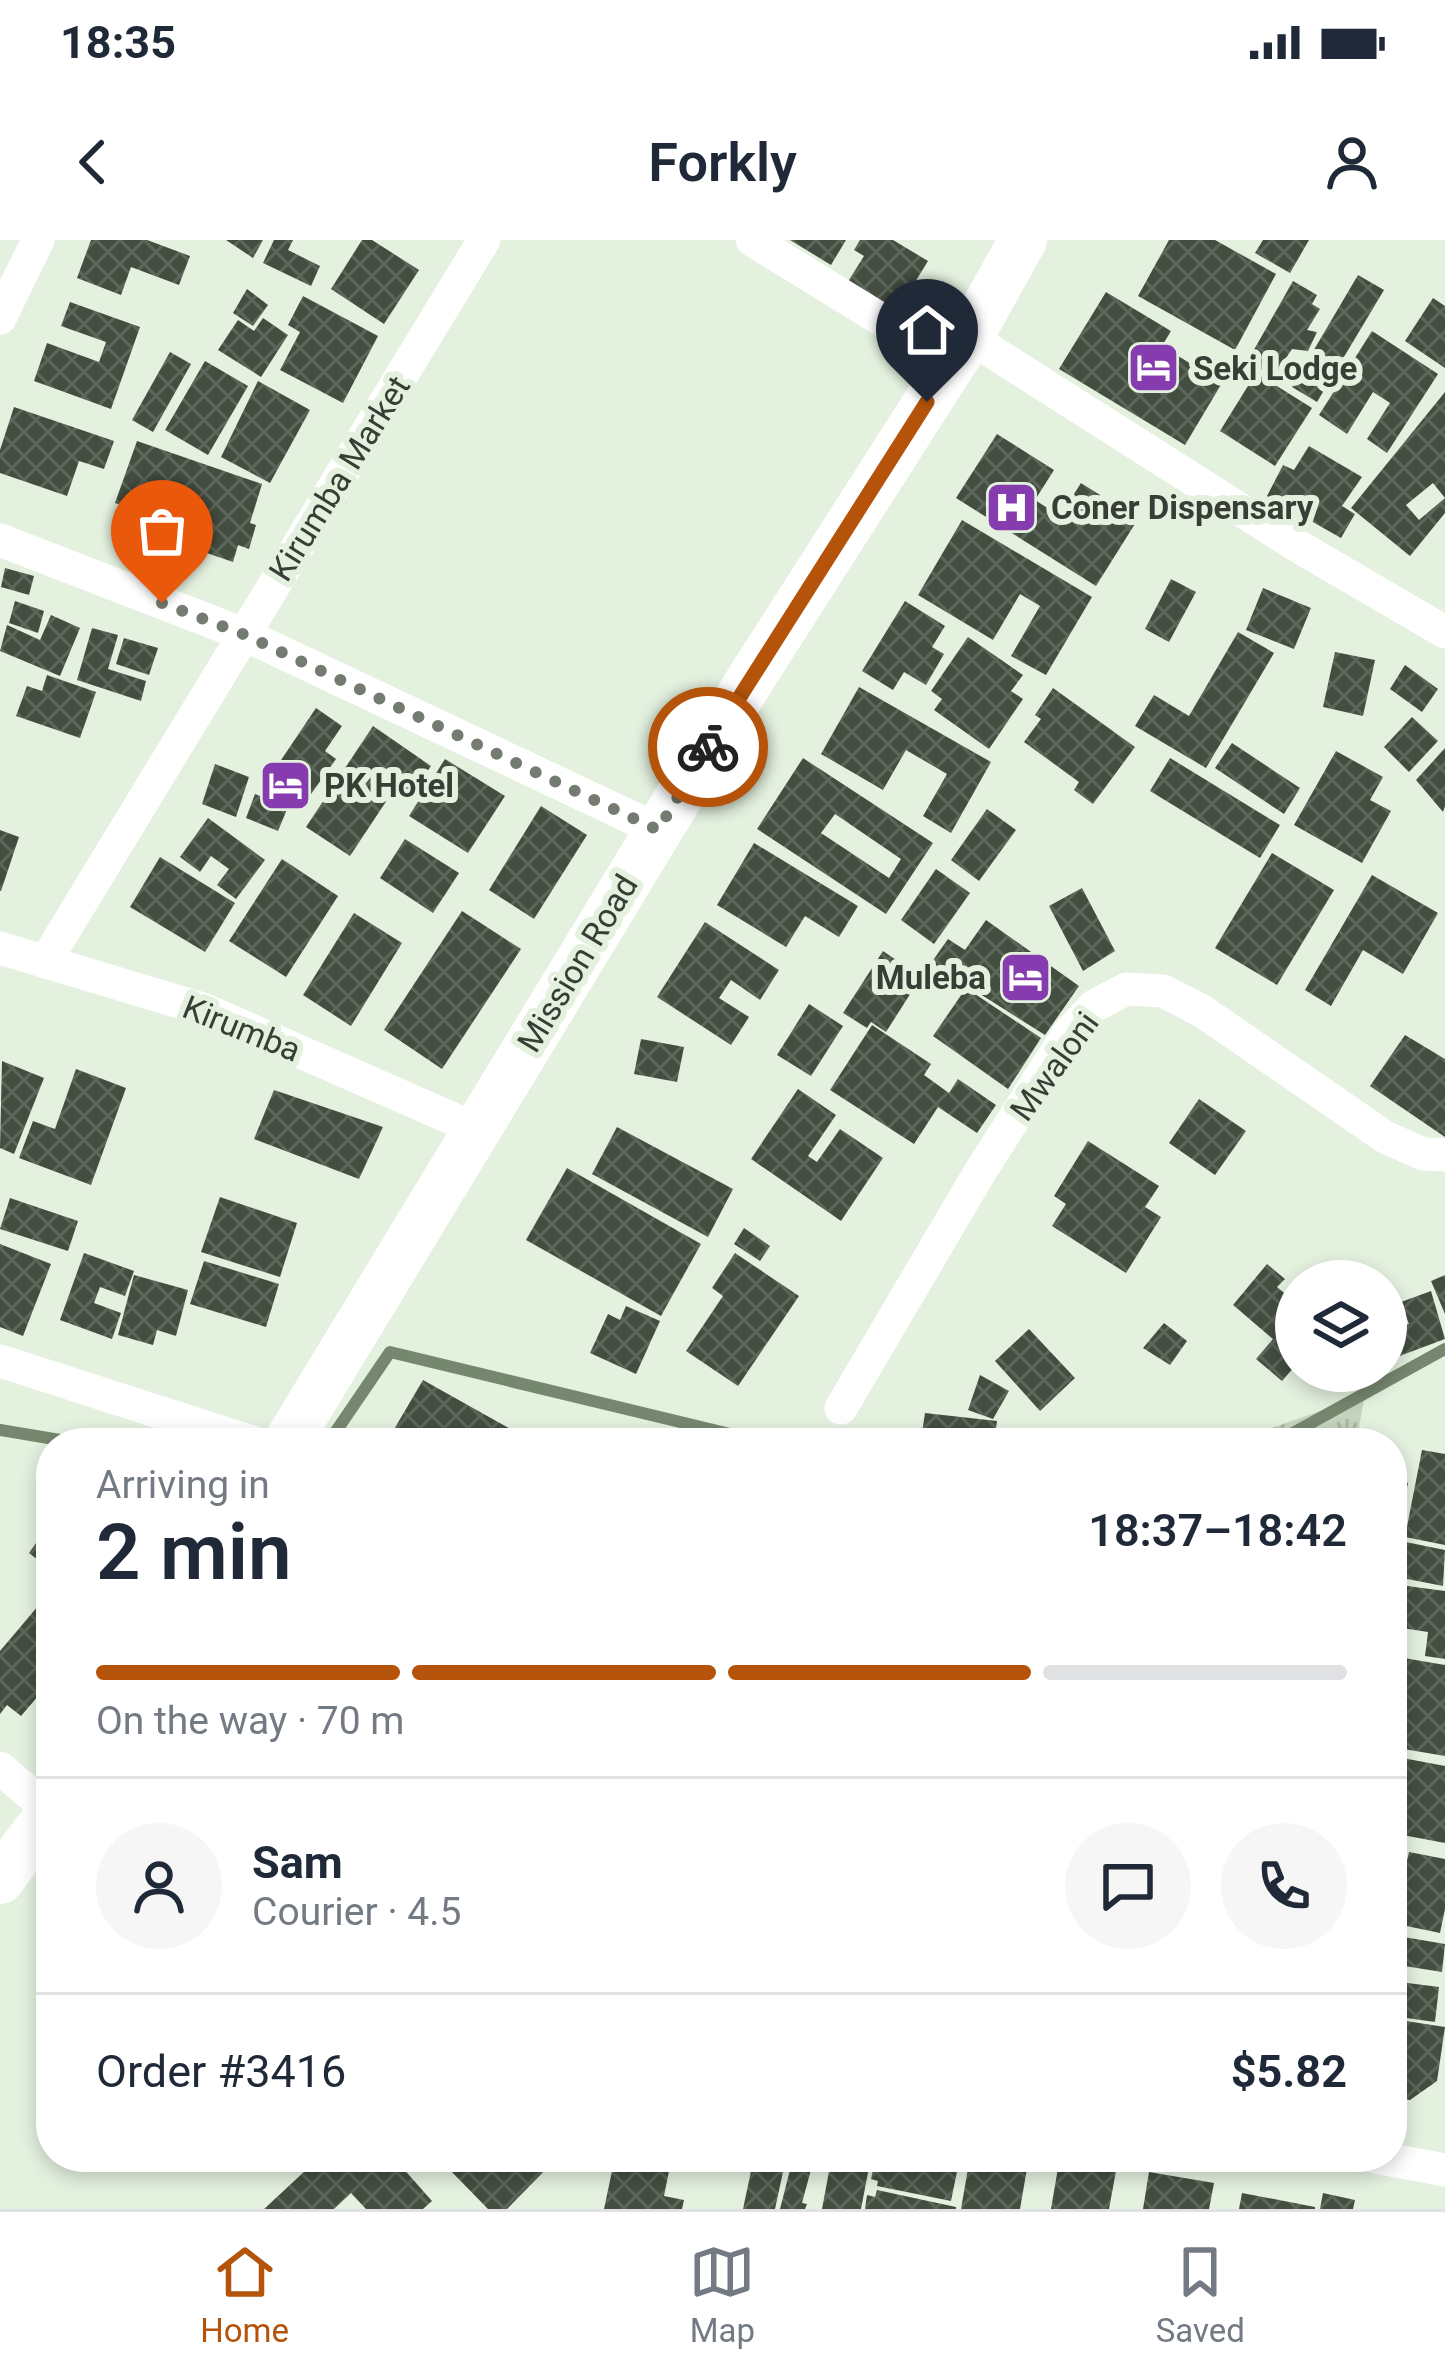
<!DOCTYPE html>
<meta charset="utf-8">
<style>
:root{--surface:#fff;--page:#f6f6f7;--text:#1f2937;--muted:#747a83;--line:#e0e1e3;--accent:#b45309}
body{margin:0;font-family:Roboto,sans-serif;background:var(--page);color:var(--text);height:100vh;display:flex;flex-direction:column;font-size:45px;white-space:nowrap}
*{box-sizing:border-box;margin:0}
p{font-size:39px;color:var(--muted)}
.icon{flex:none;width:66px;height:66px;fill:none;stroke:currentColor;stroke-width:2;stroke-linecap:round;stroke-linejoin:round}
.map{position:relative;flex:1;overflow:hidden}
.panel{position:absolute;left:36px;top:1188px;width:1371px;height:744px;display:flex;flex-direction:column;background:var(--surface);border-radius:48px;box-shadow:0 6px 18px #0003}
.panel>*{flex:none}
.fabs{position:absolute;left:1275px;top:1020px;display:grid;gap:24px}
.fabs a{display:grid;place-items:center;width:132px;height:132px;border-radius:50%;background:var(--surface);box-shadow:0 6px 18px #0003;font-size:60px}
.pin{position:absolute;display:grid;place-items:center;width:102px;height:102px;color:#fff;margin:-123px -51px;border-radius:50% 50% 50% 0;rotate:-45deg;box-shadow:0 0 12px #0007}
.pin .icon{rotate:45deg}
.courier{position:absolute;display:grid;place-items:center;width:120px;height:120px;margin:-60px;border:9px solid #b45309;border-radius:50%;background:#fff;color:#222;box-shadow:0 3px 15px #0007}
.head em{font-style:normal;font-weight:600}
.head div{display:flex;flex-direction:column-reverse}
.head{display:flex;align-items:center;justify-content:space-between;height:204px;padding:0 60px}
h1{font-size:78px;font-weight:600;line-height:90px}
.bar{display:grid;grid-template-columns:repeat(4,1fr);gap:18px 12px;align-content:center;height:144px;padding:0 60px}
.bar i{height:15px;border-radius:9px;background:var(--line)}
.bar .active{background:var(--accent)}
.bar p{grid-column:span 4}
.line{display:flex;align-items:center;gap:30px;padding:0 60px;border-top:3px solid var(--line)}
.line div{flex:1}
.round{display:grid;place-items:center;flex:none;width:126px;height:126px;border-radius:63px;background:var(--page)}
.status{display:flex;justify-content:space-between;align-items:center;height:84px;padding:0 60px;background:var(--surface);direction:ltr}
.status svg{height:33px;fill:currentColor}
header{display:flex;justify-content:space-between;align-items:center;height:156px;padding:0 60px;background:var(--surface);font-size:54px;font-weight:600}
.menu{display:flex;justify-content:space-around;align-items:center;height:168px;border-top:3px solid var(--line);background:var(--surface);font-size:33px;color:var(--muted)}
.menu a{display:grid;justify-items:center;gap:6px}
.menu .active{color:var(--accent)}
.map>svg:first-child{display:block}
</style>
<div class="status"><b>18:35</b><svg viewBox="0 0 49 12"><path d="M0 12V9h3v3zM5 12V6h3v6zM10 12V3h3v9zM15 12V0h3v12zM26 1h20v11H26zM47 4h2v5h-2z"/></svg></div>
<header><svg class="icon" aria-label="back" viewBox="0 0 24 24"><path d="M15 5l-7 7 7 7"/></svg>Forkly<svg class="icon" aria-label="person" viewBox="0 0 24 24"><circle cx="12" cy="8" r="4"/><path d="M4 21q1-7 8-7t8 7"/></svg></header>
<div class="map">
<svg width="1445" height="1969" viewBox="0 0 1445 1969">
<defs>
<pattern id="grass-tufts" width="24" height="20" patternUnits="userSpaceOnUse" patternTransform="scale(3)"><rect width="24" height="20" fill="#c4d4bd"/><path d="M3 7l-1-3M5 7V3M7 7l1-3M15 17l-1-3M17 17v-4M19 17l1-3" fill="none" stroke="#a9b7a3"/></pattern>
<pattern id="building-cross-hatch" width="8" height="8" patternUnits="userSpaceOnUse" patternTransform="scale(3)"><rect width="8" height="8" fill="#444e40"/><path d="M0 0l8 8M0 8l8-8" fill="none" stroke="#5d665a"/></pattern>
</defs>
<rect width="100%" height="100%" fill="#e4f1df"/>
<path fill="url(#grass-tufts)" d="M1365,1155L1356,1203H1230Z"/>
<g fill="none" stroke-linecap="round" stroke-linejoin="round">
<g stroke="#76876f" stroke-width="12">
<path d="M0,1190L78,1203"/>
<path d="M328,1203L390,1112L730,1194L790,1203"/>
<path d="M1275,1203L1445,1109"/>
</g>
</g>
<g fill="url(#building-cross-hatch)" fill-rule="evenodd">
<path d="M91,0H147L190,16L179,45L131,27L121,55L77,38Z"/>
<path d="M226,0H263L253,18Z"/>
<path d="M274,0H293L288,10L320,26L311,46L263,23Z"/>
<path d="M362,0H372L419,30L384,84L331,49Z"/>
<path d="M790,0H846L831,25Z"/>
<path d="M860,0H893L928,21L893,78L844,48L864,16L854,10Z"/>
<path d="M1169,0H1215L1276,34L1235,110L1138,56Z"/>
<path d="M1263,0H1309L1290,33L1255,13Z"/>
<path d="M1358,35L1384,50L1317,162L1292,147Z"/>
<path d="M1293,41L1317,55L1312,64L1320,69L1307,90L1317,92L1308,111L1292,109L1274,136L1247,122Z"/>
<path d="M247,49L268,65L253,86L233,73Z"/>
<path d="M1106,52L1171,91L1162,106L1222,143L1185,205L1059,129Z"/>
<path d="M303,56L378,96L343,163L280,130L300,92L288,85Z"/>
<path d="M1433,58L1445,66V128L1405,101Z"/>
<path d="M70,62L140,87L111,169L34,141L47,103L99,122L106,102L61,86Z"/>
<path d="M263,78L288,95L261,137L218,110L238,80L254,91Z"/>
<path d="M1372,91L1438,134L1387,213L1367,199L1390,163L1373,152L1347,194L1319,175Z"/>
<path d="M170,112L191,124L153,192L132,180Z"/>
<path d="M205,121L248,146L208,215L165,190Z"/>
<path d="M1256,133L1312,168L1275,226L1220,191Z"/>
<path d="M258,141L310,170L270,243L221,217Z"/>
<path d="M1445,152V258L1433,243L1406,265L1419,280L1445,258V273L1410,316L1351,268Z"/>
<path d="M14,167L114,201L104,229L79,221L67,256L0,233V210Z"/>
<path d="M997,194L1054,230L1035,260L1060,276L1081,243L1138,279L1096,346L956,258Z"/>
<path d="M137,201L262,244L250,283L256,285L249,309L238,305L233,322L169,300L175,284L115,263Z"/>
<path d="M1309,206L1362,237L1342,266L1355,274L1341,298L1267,256L1283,225L1294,230Z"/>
<path d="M962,280L1092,357L1046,435L1011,416L1040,366L1020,354L993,400L918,355Z"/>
<path d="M5,328L34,336L29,355L1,347Z"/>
<path d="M1171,339L1196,352L1169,402L1145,389Z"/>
<path d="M1263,348L1311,368L1294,409L1246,390Z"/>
<path d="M15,361L44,371L38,393L9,383Z"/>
<path d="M905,361L945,386L932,407L944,414L926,445L904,432L893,450L862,431Z"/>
<path d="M51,375L80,388L60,436L0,411L7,385L40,400Z"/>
<path d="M92,388L118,395L108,429L146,441L141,461L77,440Z"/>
<path d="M1238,392L1274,413L1206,528L1135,486L1154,455L1189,476Z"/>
<path d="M968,397L1023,435L1011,451L1023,459L989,509L934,470L942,459L931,451Z"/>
<path d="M124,398L158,408L149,435L116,424Z"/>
<path d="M1335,412L1375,420L1363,476L1323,467Z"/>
<path d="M1405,425L1438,449L1422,472L1390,449Z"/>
<path d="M47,435L96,452L80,498L16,476L27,446L42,451Z"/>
<path d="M859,447L991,522L951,593L923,576L947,534L906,510L883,550L821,514Z"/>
<path d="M1053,448L1135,507L1093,564L1074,550L1079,542L1024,502L1041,479L1035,475Z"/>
<path d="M316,468L342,486L325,511L336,519L309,557L273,532Z"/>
<path d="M1412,477L1438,501L1409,532L1384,507Z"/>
<path d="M373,486L431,526L408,560L393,551L350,616L306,587Z"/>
<path d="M1232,503L1300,548L1284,574L1215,528Z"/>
<path d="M1445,508V566L1443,572L1416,540Z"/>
<path d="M1336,511L1383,537L1370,560L1391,571L1362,623L1294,585Z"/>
<path d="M803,518L933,603L886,674L757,589ZM835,574L901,619L889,638L821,593Z"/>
<path d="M1170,518L1280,585L1260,618L1150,551Z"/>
<path d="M445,519L505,556L468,613L409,576Z"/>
<path d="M215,524L249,537L236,577L202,564Z"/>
<path d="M255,554L288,567L278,591L246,578Z"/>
<path d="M541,566L587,595L534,679L489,650Z"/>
<path d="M987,569L1016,590L979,641L951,620Z"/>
<path d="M208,578L265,620L236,659L217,645L229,629L211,616L200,632L180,617Z"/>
<path d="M0,590L19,597L1,651H0Z"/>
<path d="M405,599L459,633L433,673L380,638Z"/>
<path d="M754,603L858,666L839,697L805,676L786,707L717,665Z"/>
<path d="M1272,613L1334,650L1277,745L1215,708Z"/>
<path d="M160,617L235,663L205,712L130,667Z"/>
<path d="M282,619L338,656L286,737L229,701Z"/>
<path d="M936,629L970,653L934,704L901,680Z"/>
<path d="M1372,635L1438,673L1403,734L1363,710L1331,766L1305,750Z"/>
<path d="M1082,648L1115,711L1083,731L1049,666Z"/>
<path d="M462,671L521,709L442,829L384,790Z"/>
<path d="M354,673L402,703L351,786L303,755Z"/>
<path d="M986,680L1079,746L1045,795L931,723L948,699L965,710Z"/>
<path d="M705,682L779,730L760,760L731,740L719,758L749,777L731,805L657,757Z"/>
<path d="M883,711L921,737L886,792L871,782L867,788L843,773Z"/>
<path d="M966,748L1041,798L1008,849L933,796Z"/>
<path d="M809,764L843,786L811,836L777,815Z"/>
<path d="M872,785L931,824L924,835L949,853L958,839L996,865L977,893L938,867L914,904L830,850Z"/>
<path d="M1405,795L1445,819V897L1370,846Z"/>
<path d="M641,799L684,807L677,842L634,834Z"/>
<path d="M2,821L44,838L14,914L0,908Z"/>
<path d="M76,829L126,848L91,945L19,918L33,881L55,889Z"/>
<path d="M798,849L836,875L808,916L817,922L840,889L883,918L841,981L751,919Z"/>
<path d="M274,850L383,887L359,939L254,899Z"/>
<path d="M1199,859L1246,891L1215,935L1169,903Z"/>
<path d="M617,887L733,949L708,997L592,934Z"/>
<path d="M1088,901L1159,946L1145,967L1161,977L1126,1033L1052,986L1066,964L1054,956Z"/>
<path d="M567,928L701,1004L661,1076L526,1000Z"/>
<path d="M220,957L297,983L280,1037L201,1012Z"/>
<path d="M10,958L78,981L68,1011L0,989Z"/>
<path d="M744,988L770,1006L760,1021L734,1004Z"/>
<path d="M0,1004L51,1024L23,1096L0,1087Z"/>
<path d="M84,1013L134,1031L125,1056L100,1047L94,1063L121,1073L112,1099L60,1080Z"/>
<path d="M735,1013L799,1056L738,1146L686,1111L723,1056L712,1048Z"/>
<path d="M204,1021L279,1044L266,1087L190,1064Z"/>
<path d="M1267,1024L1285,1039L1277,1047L1296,1063V1125L1282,1141L1256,1119L1273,1099L1233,1065Z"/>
<path d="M134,1035L188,1050L176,1096L157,1090L153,1105L118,1095Z"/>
<path d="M1445,1035V1074L1431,1041Z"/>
<path d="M1431,1051L1445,1099L1386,1121V1092L1409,1084L1401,1062Z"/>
<path d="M626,1066L660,1081L636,1134L590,1113L608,1074L620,1080Z"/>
<path d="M1164,1083L1187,1101L1170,1125L1143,1108Z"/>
<path d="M1029,1089L1075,1138L1040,1171L995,1121Z"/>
<path d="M980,1135L1009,1151L993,1179L968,1170Z"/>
<path d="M423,1140L514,1191L507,1203H386Z"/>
<path d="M925,1173L997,1181L994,1203L921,1199Z"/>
<path d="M1422,1210L1445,1214V1305L1405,1297Z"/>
<path d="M1392,1240L1408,1243L1396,1300L1445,1310L1443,1346L1392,1336Z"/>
<path d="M51,1282V1330L29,1313Z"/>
<path d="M1392,1344L1445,1351V1419L1425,1416L1428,1392L1402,1388L1399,1412L1392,1411Z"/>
<path d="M44,1359L51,1364V1441L21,1476L7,1465L0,1474V1411Z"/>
<path d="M1392,1416L1445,1425V1516L1392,1507Z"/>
<path d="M1392,1516L1445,1526V1603L1392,1593Z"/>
<path d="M1409,1612L1445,1619V1669L1440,1693L1392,1683V1654L1399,1655Z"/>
<path d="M1392,1695L1445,1704L1442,1732L1392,1724Z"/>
<path d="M1392,1741L1439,1747L1435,1782L1392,1776Z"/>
<path d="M1406,1781L1445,1787L1437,1841L1410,1860L1392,1857V1794L1403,1796Z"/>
<path d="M320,1917H393L432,1961L423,1969H366L351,1953L334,1969H264Z"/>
<path d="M459,1917H548L553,1922L507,1969H488L448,1928Z"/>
<path d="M615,1917L670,1926L664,1956L684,1960L682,1969H604Z"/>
<path d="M754,1917L786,1918L775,1969H743Z"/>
<path d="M796,1917H871L861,1969H822L830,1926Z"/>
<path d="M876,1917H960L951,1961L877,1946L878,1941L871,1939Z"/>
<path d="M970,1917H1029L1020,1969H961Z"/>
<path d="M792,1922L812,1926L802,1963L807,1964L805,1969H780Z"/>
<path d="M1059,1922L1116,1931L1109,1969H1051Z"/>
<path d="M1149,1932L1214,1943L1209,1969H1143Z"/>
<path d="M877,1950L956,1967V1969H865L867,1955L875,1957Z"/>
<path d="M1242,1953L1315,1967V1969H1239Z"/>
<path d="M1323,1953L1355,1960L1353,1969H1320Z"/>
</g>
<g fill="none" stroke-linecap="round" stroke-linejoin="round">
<g stroke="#fff" stroke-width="33">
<path d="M752,0L952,123"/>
<path d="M0,78L38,0"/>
<path d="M969,97L1296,305L1445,392"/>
<path d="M0,300L243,394L658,590"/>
<path d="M0,708L203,769L476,889"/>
<path d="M45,722L484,0"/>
<path d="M0,1121L255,1203"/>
<path d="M841,1168L980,932L1068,794L1094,766L1126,749L1163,751L1202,771L1385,897L1423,914L1445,915"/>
<path d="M0,1528L51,1572"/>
<path d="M1375,1917L1445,1930"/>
</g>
<g stroke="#fff" stroke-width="48">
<path d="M287,1203L748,443L969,97L1023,0"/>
<path d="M0,1640L51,1572"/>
</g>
</g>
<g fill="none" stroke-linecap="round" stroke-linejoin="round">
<path stroke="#747c71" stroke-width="12" stroke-dasharray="0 21.6" d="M162,363L243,394L658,590L708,507"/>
<path stroke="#b45309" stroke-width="15" d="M708,507L927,162"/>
</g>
<defs>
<symbol id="hotel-square" viewBox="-11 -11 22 22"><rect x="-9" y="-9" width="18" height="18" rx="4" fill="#863cae" stroke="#e4f1df"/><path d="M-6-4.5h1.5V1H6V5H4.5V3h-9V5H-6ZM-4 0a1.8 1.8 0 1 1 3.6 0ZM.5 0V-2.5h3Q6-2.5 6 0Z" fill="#fff"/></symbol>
<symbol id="hospital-square" viewBox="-11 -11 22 22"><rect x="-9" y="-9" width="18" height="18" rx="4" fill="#863cae" stroke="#e4f1df"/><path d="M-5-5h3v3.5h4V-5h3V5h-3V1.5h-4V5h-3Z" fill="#fff"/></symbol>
</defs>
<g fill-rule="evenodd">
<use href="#hotel-square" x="1124" y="98" width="59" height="59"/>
<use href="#hospital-square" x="982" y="238" width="59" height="59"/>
<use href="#hotel-square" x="256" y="516" width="59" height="59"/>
<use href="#hotel-square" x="996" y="708" width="59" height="59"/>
</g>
<g text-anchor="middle" stroke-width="12" stroke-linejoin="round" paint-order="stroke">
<g font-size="33" font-weight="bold" fill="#383d36" stroke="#e4f1df" text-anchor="start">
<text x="1193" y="140">Seki Lodge</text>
<text x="1051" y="279">Coner Dispensary</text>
<text x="324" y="557">PK Hotel</text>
<text x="986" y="749" text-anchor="end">Muleba</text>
</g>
<g font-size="33" fill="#383d36" stroke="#e4f1df">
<text transform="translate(339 238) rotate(-58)" y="12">Kirumba Market</text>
<text transform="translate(577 723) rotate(-59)" y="12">Mission Road</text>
<text transform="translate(242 788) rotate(22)" y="12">Kirumba</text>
<text transform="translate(1054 826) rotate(-54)" y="12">Mwaloni</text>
</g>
</g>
</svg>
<div class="fabs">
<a><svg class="icon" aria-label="layers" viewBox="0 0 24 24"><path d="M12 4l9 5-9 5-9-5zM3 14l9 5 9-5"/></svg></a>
</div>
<div class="pin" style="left:162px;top:363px;background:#ea580c"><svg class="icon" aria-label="bag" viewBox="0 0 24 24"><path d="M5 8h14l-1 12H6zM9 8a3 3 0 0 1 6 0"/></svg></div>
<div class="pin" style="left:927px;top:162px;background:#1f2937"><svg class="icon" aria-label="home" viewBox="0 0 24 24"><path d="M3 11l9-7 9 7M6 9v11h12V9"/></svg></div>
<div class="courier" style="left:708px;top:507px"><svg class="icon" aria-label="bike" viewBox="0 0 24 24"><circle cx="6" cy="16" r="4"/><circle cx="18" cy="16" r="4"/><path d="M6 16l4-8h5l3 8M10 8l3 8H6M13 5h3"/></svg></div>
<section class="panel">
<div class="head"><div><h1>2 min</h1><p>Arriving in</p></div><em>18:37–18:42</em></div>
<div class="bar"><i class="active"></i><i class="active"></i><i class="active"></i><i></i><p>On the way · 70 m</p></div>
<div class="line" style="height:216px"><a class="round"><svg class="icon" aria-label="person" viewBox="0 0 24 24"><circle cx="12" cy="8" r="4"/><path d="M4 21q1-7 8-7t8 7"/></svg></a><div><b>Sam</b><p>Courier · 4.5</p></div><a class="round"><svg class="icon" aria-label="chat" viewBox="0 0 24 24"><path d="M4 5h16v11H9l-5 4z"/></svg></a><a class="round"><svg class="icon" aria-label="phone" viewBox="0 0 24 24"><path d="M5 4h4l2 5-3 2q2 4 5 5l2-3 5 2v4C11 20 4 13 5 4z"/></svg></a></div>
<div class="line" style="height:156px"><div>Order #3416</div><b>$5.82</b></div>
</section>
</div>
<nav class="menu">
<a class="active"><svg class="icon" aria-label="home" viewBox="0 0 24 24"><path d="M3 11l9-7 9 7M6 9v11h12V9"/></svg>Home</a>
<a><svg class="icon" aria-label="map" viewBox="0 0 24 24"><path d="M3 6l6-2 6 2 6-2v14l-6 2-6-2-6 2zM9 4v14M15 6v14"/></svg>Map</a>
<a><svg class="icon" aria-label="saved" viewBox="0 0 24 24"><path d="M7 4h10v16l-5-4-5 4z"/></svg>Saved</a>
</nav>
